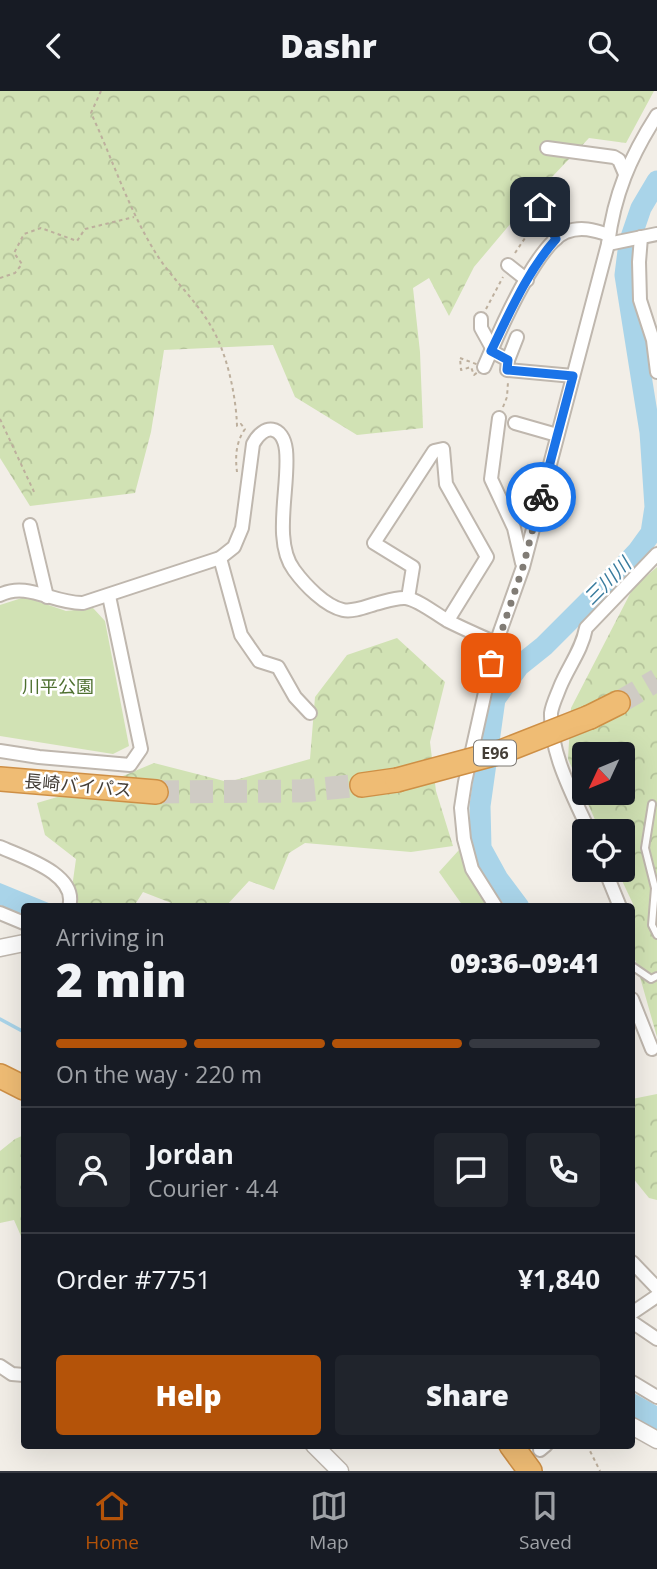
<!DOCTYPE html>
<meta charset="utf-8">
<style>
:root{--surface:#171b24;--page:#20242c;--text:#f1f3f6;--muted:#9ea1a6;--line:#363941;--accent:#b45309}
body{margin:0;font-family:"Open Sans","Noto Sans JP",sans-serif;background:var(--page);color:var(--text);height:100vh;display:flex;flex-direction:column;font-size:26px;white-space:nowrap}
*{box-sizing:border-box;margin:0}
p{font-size:23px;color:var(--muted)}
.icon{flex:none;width:38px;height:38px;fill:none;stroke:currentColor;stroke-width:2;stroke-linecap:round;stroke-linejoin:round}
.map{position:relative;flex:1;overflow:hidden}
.sheet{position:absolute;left:21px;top:812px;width:614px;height:546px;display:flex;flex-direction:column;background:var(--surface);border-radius:7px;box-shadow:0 7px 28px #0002}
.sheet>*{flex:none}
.needle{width:46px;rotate:226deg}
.controls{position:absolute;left:572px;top:651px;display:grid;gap:14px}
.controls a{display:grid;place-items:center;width:63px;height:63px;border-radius:7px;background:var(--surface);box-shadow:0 7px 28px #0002;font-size:35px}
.pin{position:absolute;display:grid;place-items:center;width:60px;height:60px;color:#fff;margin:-30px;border-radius:14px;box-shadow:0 4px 10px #0006}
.courier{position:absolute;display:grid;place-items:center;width:70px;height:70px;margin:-35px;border:5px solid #1a73e8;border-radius:50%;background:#fff;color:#222;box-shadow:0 2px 9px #0007}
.overview em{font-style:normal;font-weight:800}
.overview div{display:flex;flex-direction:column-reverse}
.overview{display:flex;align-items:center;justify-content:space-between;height:119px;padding:0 35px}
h1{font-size:46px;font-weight:800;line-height:52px}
.bar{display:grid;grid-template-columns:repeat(4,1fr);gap:10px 7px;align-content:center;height:84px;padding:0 35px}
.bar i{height:9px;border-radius:5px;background:var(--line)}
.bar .on{background:var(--accent)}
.bar p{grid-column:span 4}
.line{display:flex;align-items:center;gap:18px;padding:0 35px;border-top:2px solid var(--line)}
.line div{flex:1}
.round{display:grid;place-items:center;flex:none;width:74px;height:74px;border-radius:7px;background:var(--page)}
.button{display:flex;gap:14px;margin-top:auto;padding:14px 35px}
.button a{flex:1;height:80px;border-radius:7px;background:var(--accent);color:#fff;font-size:28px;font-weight:800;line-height:80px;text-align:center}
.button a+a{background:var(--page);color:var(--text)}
header{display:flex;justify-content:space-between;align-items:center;height:91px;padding:0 35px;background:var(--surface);font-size:32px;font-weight:800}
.tabs{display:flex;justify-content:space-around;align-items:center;height:98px;border-top:2px solid var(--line);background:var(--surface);font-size:19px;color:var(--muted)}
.tabs a{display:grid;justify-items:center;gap:4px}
.tabs .on{color:var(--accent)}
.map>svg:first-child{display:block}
</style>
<header><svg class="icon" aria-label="back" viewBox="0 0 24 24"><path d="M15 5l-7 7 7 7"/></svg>Dashr<svg class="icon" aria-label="search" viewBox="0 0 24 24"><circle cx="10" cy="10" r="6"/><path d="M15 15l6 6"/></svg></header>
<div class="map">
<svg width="657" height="1380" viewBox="0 0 657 1380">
<defs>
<pattern id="forest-crowns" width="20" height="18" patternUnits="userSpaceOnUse" patternTransform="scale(1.75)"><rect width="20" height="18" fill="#d1e2b4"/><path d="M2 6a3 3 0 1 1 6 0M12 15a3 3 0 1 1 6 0" fill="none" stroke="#b5c39b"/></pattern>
</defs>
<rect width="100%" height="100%" fill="#f2eee7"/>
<g fill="#d1e2b4">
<path d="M25,506L66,520L93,517L105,530L129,655L113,663L0,645V514Z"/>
<path d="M459,759L470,784L486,808L483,815H463L439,781Z"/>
</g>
<g fill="url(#forest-crowns)" fill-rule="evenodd">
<path d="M0,0H654L626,52L589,47L533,106L474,176L449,225L429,187L413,197L420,261L423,337L357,344L295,306L273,254L164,259L151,341L135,402L30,415L0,367Z"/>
<path d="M657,476V946L632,858L633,813L617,779H623V740H600L568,668L571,617L633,497ZM584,663H623V702H584Z"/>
<path d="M397,547L445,591L430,651L436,700L453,755L411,761L305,752L289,762L274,799L249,790L226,815H179L143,801L134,815H103L70,811L76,768L45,744L37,712L111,690L154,672L228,691L310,668L315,606L347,564Z"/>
<path d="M657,1003V1109L649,1107L632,1086V1008Z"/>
<path d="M24,1044V1152L14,1129L0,1132V1060L15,1048Z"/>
</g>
<g fill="#a9d4e9">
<path d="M0,792L5,794L56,815L24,816V824L0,814Z"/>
<path d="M632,1301L657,1315V1340L632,1326Z"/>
</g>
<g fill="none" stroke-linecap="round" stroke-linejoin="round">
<path stroke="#a9d4e9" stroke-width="3.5" d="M0,928L24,941"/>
<path stroke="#a9d4e9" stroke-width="21" d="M519,816L498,788L481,757L480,715L495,608L519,575L544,555L623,476L638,460L651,442L655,416L650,341L625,184L629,152L641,117L657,90"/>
<g stroke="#cfcbc4" stroke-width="23" stroke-dasharray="23 11" stroke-linecap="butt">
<path d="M618,612L657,589"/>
<path d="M156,701L301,700L362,694"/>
</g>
<defs>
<g id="service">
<path d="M652,713L645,757L655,797L652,834L657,844"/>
<path d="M632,875L651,888L657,885"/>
</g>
<g id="minor">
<path d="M547,57L614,66L619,69L625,83"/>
<path d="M540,115L556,148"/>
<path d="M641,146L639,171L640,209L653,249L657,281"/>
<path d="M608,153L657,143"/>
<path d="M508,174L527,189"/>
<path d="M481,228V237L492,257"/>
<path d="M508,269L517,246"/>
<path d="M484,276L491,260"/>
<path d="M573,285L507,279L508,269L491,260C503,232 538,153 566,141C581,135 594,139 609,144"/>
<path d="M499,327L491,388L514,437L522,472"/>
<path d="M515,332L557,344"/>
<path d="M30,434L47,506"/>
<path d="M220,467L241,544L259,570L278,576L295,606L310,622"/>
<path d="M0,504C27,490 54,513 83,512L220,467L234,456L242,437L253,353C264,332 283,334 286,359C290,394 272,450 294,479C305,494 325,515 343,519C353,521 365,516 375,513C384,511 396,506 406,507C419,509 436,523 448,530C464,538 480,545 496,552"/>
<path d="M408,507L413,476L374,452L434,360L443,358L446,393L487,466L448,529"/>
<path d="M0,660L39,666L130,674L141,658L109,505"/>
<path d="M589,740C573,704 550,663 551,622C552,614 557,604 560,596C568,576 582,559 586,537L657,463"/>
<path d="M0,756C22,766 79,783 69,816"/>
<path d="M605,779L620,816"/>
<path d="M496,816L472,778L464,748L461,717L465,691L496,552L523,476L608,153C614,104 630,66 657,24"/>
<path d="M0,822L24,832"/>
<path d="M632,908L652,958"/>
<path d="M632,1171L657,1197"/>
<path d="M632,1222L657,1205"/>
<path d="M632,1231L657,1248"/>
<path d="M0,1275L12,1283L24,1284"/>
<path d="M632,1291L657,1306"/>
<path d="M540,1359L546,1354"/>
</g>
<g id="tertiary">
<path d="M0,857L24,852"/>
<path d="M632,1335L657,1349"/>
<path d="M314,1354L340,1380"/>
</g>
<g id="motorway">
<path d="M590,626L618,612"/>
<path d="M0,688L156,701"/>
<path d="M362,694L397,689"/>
<path d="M0,985L24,997"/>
<path d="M511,1354L530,1380"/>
</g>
</defs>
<use href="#service" stroke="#bfb7ae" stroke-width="10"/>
<use href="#minor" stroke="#bfb7ae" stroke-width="16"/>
<use href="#tertiary" stroke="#bfb7ae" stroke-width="19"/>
<use href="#motorway" stroke="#ce8f45" stroke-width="26"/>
<g stroke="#bdaf9d" stroke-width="2" stroke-dasharray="3.5 3.5" stroke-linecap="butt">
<path d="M101,0L91,22C113,69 129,120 157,164C173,189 197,210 212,237C227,263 236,304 237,335L241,333L245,338C236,351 235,365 237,381"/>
<path d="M515,162L535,132"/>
<path d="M0,187L15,182L22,173L14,162L24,143L41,137L77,150L85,138L134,126"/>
<path d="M486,218L503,186"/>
<path d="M460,267L484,276L474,284L471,276L461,279Z"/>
<path d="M503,316L507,306L508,291"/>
<path d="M0,328L35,403"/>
<path d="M587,1354L600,1380"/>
</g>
<use href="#service" stroke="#fff" stroke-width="6"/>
<use href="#minor" stroke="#fff" stroke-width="12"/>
<use href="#tertiary" stroke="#fff" stroke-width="16"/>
<use href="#motorway" stroke="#efbc74" stroke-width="23"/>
<defs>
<path id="motorway-bridge" d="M397,689L501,661L590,626"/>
</defs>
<use href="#motorway-bridge" stroke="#ce8f45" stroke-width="26" stroke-linecap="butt"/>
<use href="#motorway-bridge" stroke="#efbc74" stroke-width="23"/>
</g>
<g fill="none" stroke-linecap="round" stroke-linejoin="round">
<path stroke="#817c75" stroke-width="7" stroke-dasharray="0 12.6" d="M491,572L523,476L541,406"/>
<path stroke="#1a73e8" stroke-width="9" d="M540,116L556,148C527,181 510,221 491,260L508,269L507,279L573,285L541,406"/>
</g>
<g text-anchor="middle" stroke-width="5" stroke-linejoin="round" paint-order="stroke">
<rect fill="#fff" stroke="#7c7873" stroke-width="2" x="474" y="649.5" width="42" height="25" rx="5"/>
<g font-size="16" font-weight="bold" fill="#443e37">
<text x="495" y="668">E96</text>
</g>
<g font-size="18" fill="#4e7030" stroke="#fff">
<text x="58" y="602">川平公園</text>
</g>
<g font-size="18" fill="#443e37" stroke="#fff">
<text transform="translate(78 695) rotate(5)" y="6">長崎バイパス</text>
</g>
<g font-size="19" font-style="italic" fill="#397c9e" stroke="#fff">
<text transform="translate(607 490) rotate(-45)" y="7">三川川</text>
</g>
</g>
</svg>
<div class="controls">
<a><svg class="needle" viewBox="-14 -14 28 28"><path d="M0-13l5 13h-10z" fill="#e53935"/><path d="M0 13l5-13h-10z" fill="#9ea1a6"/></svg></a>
<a><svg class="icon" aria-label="locate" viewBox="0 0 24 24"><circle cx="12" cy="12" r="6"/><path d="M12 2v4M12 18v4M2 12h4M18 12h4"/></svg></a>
</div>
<div class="pin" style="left:491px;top:572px;background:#ea580c"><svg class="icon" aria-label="bag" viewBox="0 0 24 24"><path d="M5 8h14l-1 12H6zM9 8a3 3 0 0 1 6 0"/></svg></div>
<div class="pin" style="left:540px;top:116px;background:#1f2937"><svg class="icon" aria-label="home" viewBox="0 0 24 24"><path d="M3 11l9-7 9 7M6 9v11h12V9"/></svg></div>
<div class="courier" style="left:541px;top:406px"><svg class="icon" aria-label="bike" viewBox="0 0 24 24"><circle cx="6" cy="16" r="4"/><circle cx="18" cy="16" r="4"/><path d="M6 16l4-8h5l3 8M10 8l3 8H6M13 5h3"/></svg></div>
<section class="sheet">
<div class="overview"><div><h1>2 min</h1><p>Arriving in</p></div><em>09:36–09:41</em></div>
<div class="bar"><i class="on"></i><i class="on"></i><i class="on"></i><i></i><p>On the way · 220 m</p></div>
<div class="line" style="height:126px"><a class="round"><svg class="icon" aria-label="person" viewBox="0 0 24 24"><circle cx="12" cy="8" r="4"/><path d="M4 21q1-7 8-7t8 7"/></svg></a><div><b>Jordan</b><p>Courier · 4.4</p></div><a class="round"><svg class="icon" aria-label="chat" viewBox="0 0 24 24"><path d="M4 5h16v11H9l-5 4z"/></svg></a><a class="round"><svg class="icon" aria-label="phone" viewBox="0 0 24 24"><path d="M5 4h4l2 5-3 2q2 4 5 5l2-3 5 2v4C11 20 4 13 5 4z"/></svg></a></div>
<div class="line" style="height:91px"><div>Order #7751</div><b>¥1,840</b></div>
<div class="button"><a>Help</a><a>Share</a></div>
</section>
</div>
<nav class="tabs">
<a class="on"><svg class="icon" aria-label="home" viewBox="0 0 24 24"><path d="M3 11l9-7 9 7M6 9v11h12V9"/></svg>Home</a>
<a><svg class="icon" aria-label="map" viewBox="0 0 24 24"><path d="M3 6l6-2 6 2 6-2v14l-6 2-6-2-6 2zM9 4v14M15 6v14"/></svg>Map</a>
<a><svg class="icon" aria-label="saved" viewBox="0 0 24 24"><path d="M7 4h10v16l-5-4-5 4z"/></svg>Saved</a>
</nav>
